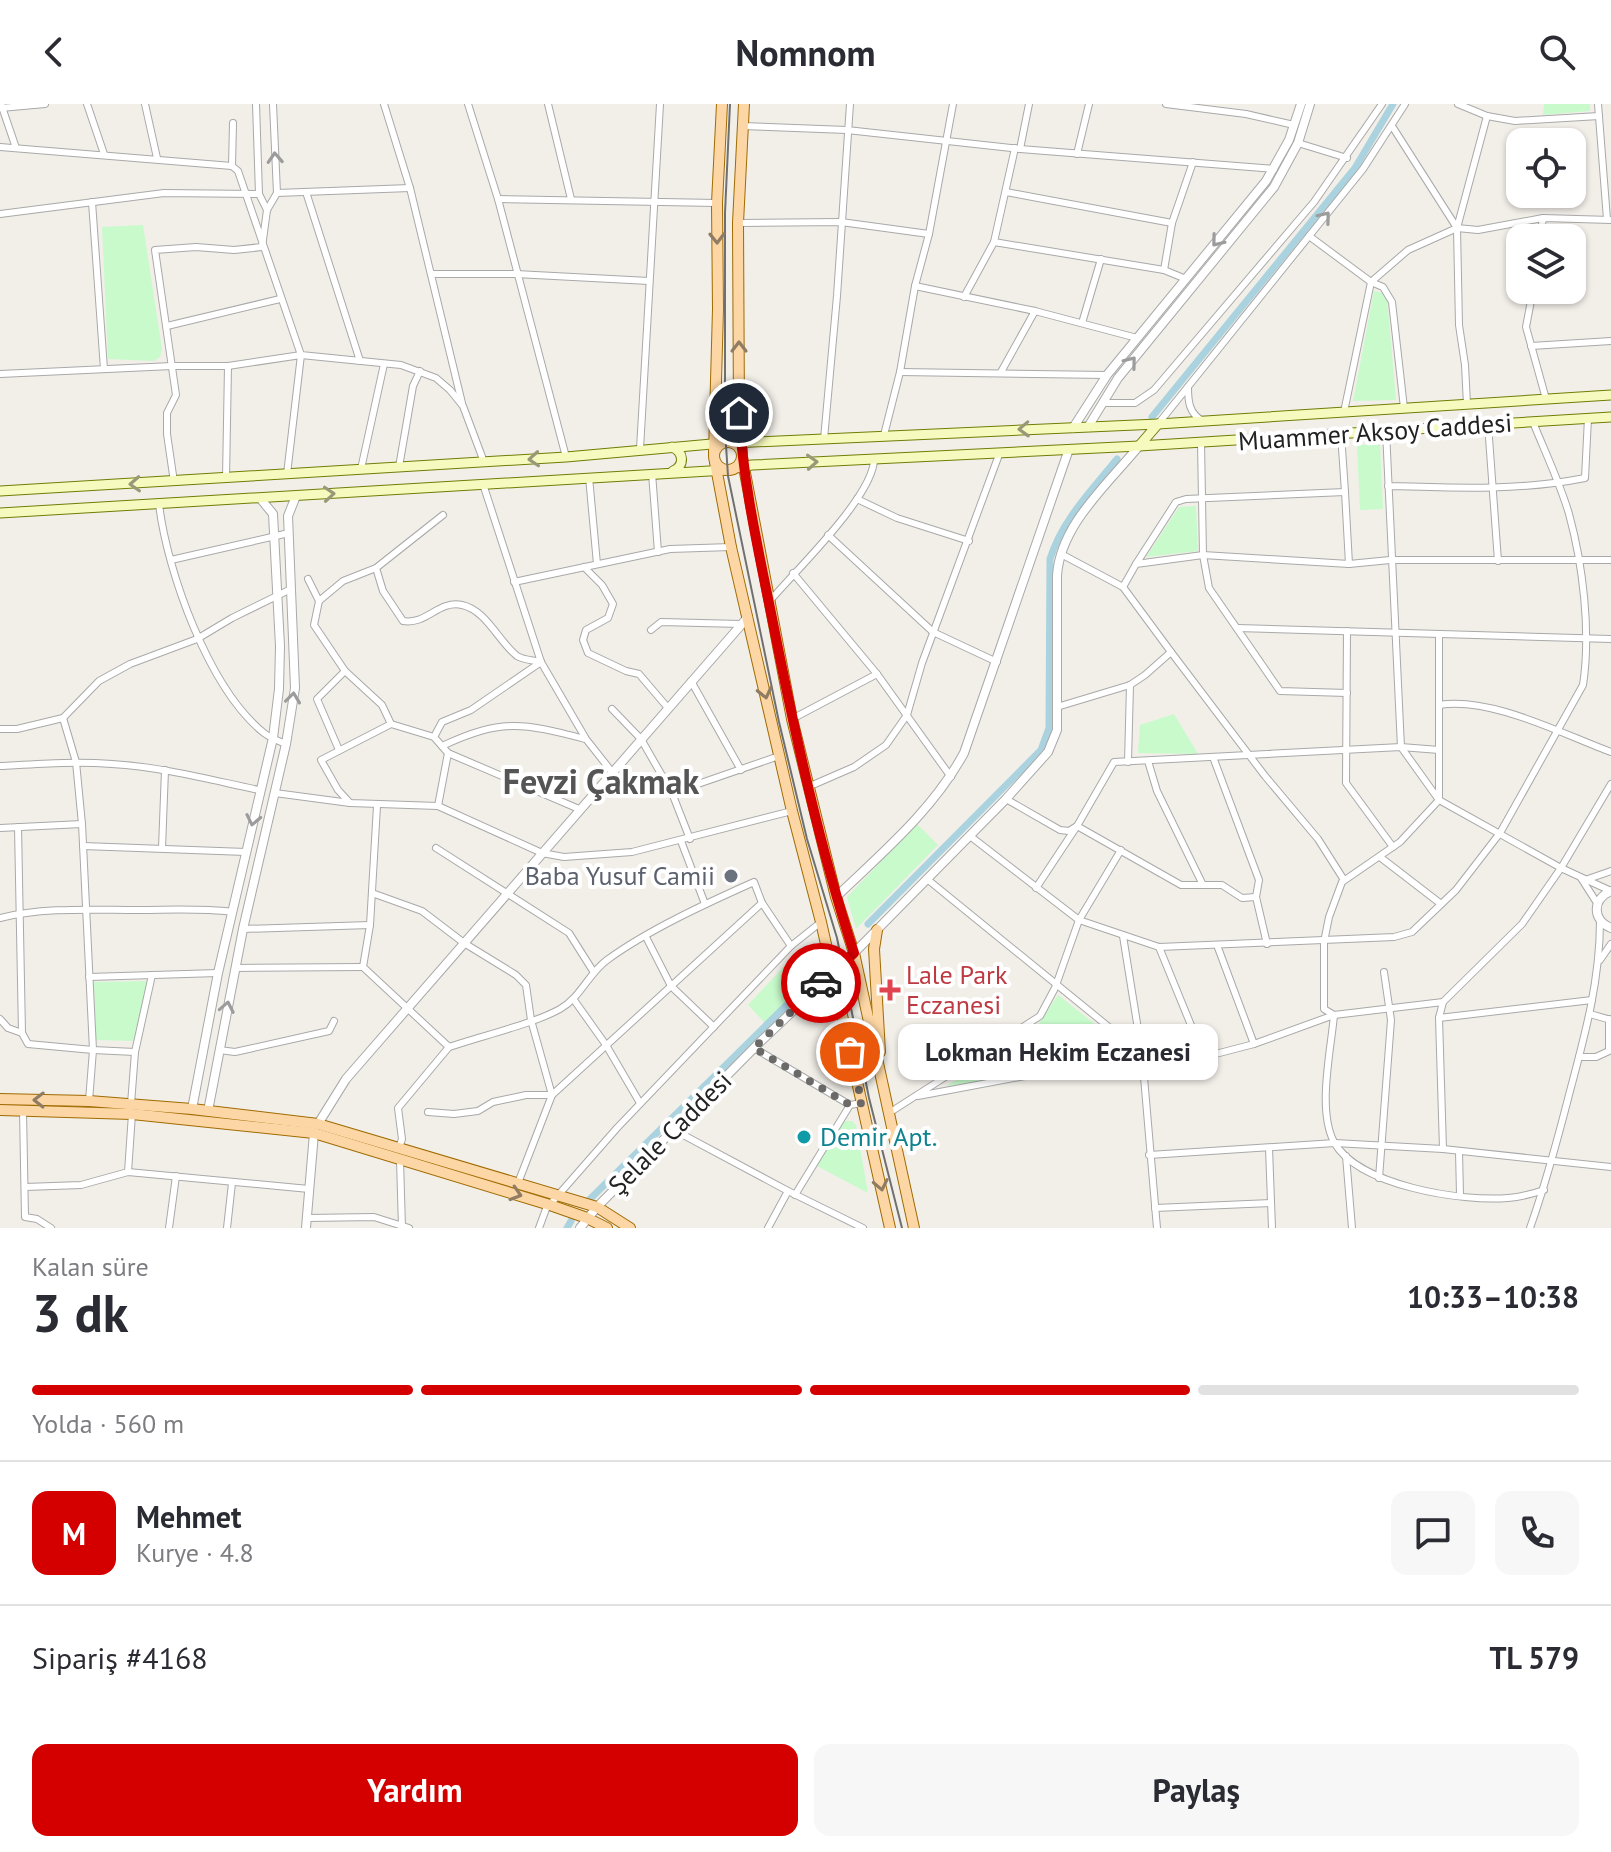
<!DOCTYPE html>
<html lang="tr">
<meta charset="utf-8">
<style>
:root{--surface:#fff;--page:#f7f7f7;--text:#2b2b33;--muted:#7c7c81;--line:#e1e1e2;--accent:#d40000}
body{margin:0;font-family:"PT Sans",sans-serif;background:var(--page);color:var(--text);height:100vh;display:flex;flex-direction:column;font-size:30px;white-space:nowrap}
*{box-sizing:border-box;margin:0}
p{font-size:26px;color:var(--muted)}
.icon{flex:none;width:44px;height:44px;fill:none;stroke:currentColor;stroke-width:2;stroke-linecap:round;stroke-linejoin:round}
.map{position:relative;height:1124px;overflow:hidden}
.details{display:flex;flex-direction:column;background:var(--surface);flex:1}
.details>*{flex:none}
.controls{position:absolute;left:1506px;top:24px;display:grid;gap:16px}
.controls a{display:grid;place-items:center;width:80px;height:80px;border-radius:16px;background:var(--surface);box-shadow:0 2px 6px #0004;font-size:40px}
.pin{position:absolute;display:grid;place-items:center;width:68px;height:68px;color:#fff;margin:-34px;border:4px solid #fff;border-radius:50%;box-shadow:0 2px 8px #0007}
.courier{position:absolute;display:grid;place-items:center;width:80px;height:80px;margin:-40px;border:6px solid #d40000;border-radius:50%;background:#fff;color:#222;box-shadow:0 2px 10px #0007}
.bubble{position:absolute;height:56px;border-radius:16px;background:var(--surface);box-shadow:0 2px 6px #0004;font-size:26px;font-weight:700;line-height:56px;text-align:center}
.head em{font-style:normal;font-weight:700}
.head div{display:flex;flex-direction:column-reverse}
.head{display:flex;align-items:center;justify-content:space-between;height:136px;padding:0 32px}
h1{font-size:52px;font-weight:700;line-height:60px}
.bar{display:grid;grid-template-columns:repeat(4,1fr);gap:12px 8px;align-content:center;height:96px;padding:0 32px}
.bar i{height:10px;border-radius:6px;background:var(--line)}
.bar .active{background:var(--accent)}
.bar p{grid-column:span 4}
.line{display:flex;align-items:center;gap:20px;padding:0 32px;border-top:2px solid var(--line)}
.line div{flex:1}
.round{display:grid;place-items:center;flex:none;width:84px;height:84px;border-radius:16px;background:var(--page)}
.button{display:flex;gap:16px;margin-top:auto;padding:16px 32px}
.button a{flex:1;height:92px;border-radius:16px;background:var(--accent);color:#fff;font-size:32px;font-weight:700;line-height:92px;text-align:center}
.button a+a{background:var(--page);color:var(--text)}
header{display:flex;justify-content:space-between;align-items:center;height:104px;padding:0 32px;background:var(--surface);font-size:36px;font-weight:700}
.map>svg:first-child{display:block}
</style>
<header><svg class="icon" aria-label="back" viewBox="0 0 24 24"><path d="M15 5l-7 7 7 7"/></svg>Nomnom<svg class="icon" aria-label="search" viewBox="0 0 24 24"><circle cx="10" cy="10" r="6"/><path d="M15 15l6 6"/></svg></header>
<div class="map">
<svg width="1611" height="1124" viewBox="0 0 1611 1124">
<rect width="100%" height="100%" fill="#f2efe9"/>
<g fill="#c8facc">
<path d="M1544,0H1590V7L1543,11Z"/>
<path d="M143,121L162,245L160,253L154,257L108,255L102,123Z"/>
<path d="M1374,187L1383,189L1387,194L1396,296L1353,297Z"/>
<path d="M1380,340L1383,405L1360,406L1357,341Z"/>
<path d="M1196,402L1198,447L1146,453L1179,403Z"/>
<path d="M1174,610L1198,650L1138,649L1140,621Z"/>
<path d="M917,720L938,741L856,825L847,793Z"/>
<path d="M801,844L818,866L765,919L748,901Z"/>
<path d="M148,877L134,937L96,936L94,878Z"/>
<path d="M1058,891L1095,920L1096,949L951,987L947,982L1035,925Z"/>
<path d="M840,1017H852L856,1021L868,1089L817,1062Z"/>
</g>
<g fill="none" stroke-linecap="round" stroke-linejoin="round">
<g stroke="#aad3df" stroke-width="7">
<path d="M1152,313L1355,64L1393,0"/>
<path d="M868,820L1041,646L1049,624L1050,455C1062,416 1092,386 1117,355"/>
<path d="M589,1096L818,870"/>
<path d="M567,1124L571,1117"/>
</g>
<defs>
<g id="minor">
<path d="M1,0L16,44"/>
<path d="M87,0L104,50"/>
<path d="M145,0L157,54"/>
<path d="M256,0L259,90L267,106"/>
<path d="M384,0L410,84L462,299"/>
<path d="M468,0L498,95L566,353"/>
<path d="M548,0L571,95"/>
<path d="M1166,0L1246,10L1294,21"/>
<path d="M1458,0L1487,12L1515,17L1599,12"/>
<path d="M1598,0L1607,115"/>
<path d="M1,4L45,0"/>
<path d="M741,22L847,26L1020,45L1274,65"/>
<path d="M1392,22L1457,124L1459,221L1465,261L1467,300"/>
<path d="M1298,39L1347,54"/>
<path d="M0,43L232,62L238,67L301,251L401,261L436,274L450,286L463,302L484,358"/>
<path d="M1020,45L1029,0"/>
<path d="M1077,50L1089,0"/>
<path d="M232,62L233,19"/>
<path d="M306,88L360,257"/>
<path d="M1006,88L1172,119"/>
<path d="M277,89L410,84"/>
<path d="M498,95L717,99"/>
<path d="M92,98L104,265"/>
<path d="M0,110L164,89L259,90"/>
<path d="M738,119L841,118L929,130"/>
<path d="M1457,124L1487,12"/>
<path d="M1309,132L1371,178L1344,308"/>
<path d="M1540,134L1543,114"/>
<path d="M994,138L1164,166L1186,175"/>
<path d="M1164,166L1172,119L1193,58"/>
<path d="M431,170H516L649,177"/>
<path d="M915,182L1035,207L1137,234"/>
<path d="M1533,186L1526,223L1546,295"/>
<path d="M964,193L994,138L1015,44"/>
<path d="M1082,219L1101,155"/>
<path d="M167,222L280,195"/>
<path d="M1531,242L1611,237"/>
<path d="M900,268L1107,271"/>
<path d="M1001,268L1035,207"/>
<path d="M0,270L172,262H228L301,251L287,370"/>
<path d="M1188,283C1188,297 1189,310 1203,317"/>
<path d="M1103,299H1135L1154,286L1314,98L1382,0"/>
<path d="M1404,304L1392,198L1383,183L1371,178L1408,146L1457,124L1478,126L1543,114L1611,116"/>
<path d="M1158,320L1363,65L1405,0"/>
<path d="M1488,320L1498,457"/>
<path d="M1386,327L1401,643L1439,696L1561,764L1611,787"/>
<path d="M884,331L900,268L915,182L929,130L953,0"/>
<path d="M824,335L837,192L850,0"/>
<path d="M1201,338L1203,451L1209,484L1280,587L1347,589"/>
<path d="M640,345L660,0"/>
<path d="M399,363L413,282L420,267"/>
<path d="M361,365L384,260"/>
<path d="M652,369L658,448"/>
<path d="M589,373L597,460"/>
<path d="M226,374L228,262"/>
<path d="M174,378L167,330V309L176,291L155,146L196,143L234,146L262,143L267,106L277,89L273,0"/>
<path d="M483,380L541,558L586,635L612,668"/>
<path d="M1388,382C1454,384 1519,387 1585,374L1588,314"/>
<path d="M857,395L897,414L969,437"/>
<path d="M159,400C167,468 209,585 264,629C270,634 279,637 286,640"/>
<path d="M828,431L933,528L997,558"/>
<path d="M1061,450L1123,483L1171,548"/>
<path d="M171,456L289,429"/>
<path d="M1136,460L1176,398L1186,395L1345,388L1341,330"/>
<path d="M1349,460L1390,456H1611"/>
<path d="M584,463L602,481L613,500L608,514L586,526L583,536L588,549L626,567L639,570L668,604"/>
<path d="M376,464L383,487L403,517C427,521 438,496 462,501C486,506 499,538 517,552C523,556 533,556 541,558"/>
<path d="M793,469L877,570L951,673"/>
<path d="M308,475L319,497L314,521L345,567L382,601L391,620"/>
<path d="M514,478L670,445L731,443"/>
<path d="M1123,483L1136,460L1203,451L1349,460L1345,388"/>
<path d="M319,497L343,477L376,464L443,411"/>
<path d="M769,498C794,468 874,392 874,355"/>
<path d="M1237,524L1611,535"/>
<path d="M651,526L661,518L741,520"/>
<path d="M1347,527L1346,679L1393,743"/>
<path d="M691,577L741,666"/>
<path d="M1439,601C1490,592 1562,630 1611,648"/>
<path d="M1057,603L1130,581L1145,571L1171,548L1265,672L1318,735L1344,776"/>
<path d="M612,605L641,635L672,689L690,735"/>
<path d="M63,614L76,658L82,720L93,946L135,948"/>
<path d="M792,615L877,570"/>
<path d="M0,625H17L63,614L99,577L130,560L197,535L232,514L291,485"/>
<path d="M434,633L442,618L471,606L541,558"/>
<path d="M442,642C502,614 523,619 585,635"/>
<path d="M339,646L317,595L345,567"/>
<path d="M1213,653L1259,776L1256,793L1267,840"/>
<path d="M1148,657L1157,687L1202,779"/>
<path d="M1128,658L1130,581"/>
<path d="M0,662C37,660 75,657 112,660C162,663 211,676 259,686"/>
<path d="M808,683L854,663L886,641L907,611L922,559L1000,348"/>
<path d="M275,689L350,699"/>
<path d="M672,689L779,652"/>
<path d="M1006,695L1060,726L1069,727L1077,722L1181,781H1222L1242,794L1256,793"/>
<path d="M377,702L370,821L363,863L449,943C481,932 533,920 560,905C581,893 588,870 607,856C648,826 707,799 754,778L762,799L791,842"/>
<path d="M438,702L448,649"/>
<path d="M579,705L448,649L434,633L391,620L321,656L338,686L350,699L438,702L542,749L564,753L632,748L792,707"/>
<path d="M18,723L22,929L28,940L93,946L89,997"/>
<path d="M0,724L82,720"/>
<path d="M970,732L1079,816L1159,843L1394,833L1412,828L1456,786L1500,729L1583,581C1591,528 1583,461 1569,410C1560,379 1545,348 1533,318"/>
<path d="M681,737L705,800"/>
<path d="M83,742L246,748"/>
<path d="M162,744L165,666"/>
<path d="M436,744L569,829L593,867"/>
<path d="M1380,753L1441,800"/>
<path d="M1581,774L1597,799"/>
<path d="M927,775L1142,950L1168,957L1204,953L1254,940L1334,911L1443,898L1522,820L1561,764L1611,680"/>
<path d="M1588,775L1611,767"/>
<path d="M1036,784L1077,722L1114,658L1401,643L1439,646"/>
<path d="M372,789L422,807L464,839L516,871L526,881L531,916L552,991H526L493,998L478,1007L454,1010L428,1008"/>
<path d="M0,814C44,803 92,806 138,806C169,806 201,804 232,808"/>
<path d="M243,825L370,821"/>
<path d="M1123,832L1142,950L1157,1124"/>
<path d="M646,833L671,882L714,923"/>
<path d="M1217,841L1254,940"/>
<path d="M1159,843L1204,953"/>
<path d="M1600,856L1611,840"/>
<path d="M235,864L363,863"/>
<path d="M89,873L218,869"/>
<path d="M574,896L606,941L640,999"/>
<path d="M1590,910L1611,916"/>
<path d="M1334,911L1324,905V838L1329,813L1342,778L1400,738L1439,696V530"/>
<path d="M1334,911C1331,946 1317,1006 1334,1038C1358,1082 1463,1098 1508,1094C1520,1093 1532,1090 1544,1086"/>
<path d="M1439,914L1592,896"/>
<path d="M0,915L8,924L22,929"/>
<path d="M1097,927L1098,958"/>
<path d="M754,944L850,1001"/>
<path d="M219,946L235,948L329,927L334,917"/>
<path d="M1579,953H1596L1609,947V915"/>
<path d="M918,992L1142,950"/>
<path d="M131,1000L135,948L152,871"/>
<path d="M23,1007L25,1113L37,1115L51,1124"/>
<path d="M889,1009L1040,912L1055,884L1079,816L1121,746"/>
<path d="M674,1026L788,1087L863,1124"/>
<path d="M399,1044L402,1035L398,1004L449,943"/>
<path d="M1269,1044L1272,1124"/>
<path d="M1443,1045L1439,914L1443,898"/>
<path d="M1459,1047L1460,1091"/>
<path d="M1149,1051L1335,1039L1443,1045L1611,1063"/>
<path d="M1346,1052L1352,1124"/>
<path d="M400,1056L402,1124"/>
<path d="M128,1068L132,1010"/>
<path d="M1379,1074L1391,916L1384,868"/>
<path d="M518,1079L552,991L762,799"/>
<path d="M25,1083L81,1081L128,1068L309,1085"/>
<path d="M795,1091L850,1001L862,999"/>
<path d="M1155,1104L1271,1099"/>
<path d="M307,1114L374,1113L409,1124"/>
<path d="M169,1124L176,1072"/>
<path d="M227,1124L232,1079"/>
<path d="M539,1124L546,1105L617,1024L791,842L821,818"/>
<path d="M768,1124L788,1087"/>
<path d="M1530,1124C1546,1079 1558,1034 1570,987C1585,931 1600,876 1600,817"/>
</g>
<g id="tertiary">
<path d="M1088,323L1118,274L1274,83L1298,39L1310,0"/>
<path d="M1073,324L1107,271L1266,77L1289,36L1301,0"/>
<path d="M1611,787C1592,795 1592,816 1611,824"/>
<path d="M836,793C883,748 933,706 964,649L1069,345"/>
<path d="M192,1005L218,869L273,634L279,585L280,542L273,410L260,394"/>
<path d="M208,1007L243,825L286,640L295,584L288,412L296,392"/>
<path d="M318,1020L346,975L748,513"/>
<path d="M306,1124L314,1029"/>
<path d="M580,1124L597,1103L758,940L854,849L1006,695L1048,648L1057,626V472C1060,421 1108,380 1139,342"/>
</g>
<g id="secondary">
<path d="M732,339L1158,320L1611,291"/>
<path d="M1139,342L1158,320"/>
<path d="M672,343C684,348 685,362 673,367"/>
<path d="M734,364L752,361L1139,342L1611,313"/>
<path d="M0,387L566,353L723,339"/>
<path d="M0,409L726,366"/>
</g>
<g id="primary">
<circle cx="728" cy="352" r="14"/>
<path d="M714,349L718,205L717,99L722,0"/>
<path d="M742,349L739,309L738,119L744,0"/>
<path d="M742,353L792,615L836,793L854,849L914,1124"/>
<path d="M715,358L731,443L792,707L821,818L890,1124"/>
<path d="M877,826L874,845L880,948"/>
<path d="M811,888L822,887L838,897"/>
<path d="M0,995L89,997L192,1005L318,1020L597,1103L630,1124"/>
<path d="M0,1006L132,1010L314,1029L550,1101L587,1114L607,1124"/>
</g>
</defs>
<use href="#minor" stroke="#a9a9a9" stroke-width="8"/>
<use href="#tertiary" stroke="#a9a9a9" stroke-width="10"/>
<use href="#secondary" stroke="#707d05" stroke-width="11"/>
<use href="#primary" stroke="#a06b00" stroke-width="12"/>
<use href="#minor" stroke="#fff" stroke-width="6"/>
<use href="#tertiary" stroke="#fff" stroke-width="8"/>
<use href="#secondary" stroke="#f7fabf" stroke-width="9"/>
<use href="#primary" stroke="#fcd6a4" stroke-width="10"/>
<path stroke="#707070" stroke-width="2" d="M730,0L725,109V326L728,372L779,618L807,735L837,834L869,994L902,1124"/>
</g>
<defs><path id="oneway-chevron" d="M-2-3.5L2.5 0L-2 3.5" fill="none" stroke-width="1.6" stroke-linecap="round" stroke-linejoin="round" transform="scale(2)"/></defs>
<g stroke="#9c9c9c">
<use href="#oneway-chevron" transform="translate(275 54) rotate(-93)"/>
<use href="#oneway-chevron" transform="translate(1325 113) rotate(-51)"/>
<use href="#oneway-chevron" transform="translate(1217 137) rotate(129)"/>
<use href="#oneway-chevron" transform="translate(1131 258) rotate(-51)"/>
<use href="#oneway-chevron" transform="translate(293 594) rotate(-83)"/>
<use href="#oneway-chevron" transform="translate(253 716) rotate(102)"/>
<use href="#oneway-chevron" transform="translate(227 903) rotate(-79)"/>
</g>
<g stroke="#8f7c63">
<use href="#oneway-chevron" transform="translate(717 134) rotate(89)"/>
<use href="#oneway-chevron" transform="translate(739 243) rotate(-90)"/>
<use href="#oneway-chevron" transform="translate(765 589) rotate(77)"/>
<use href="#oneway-chevron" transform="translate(39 996) rotate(-179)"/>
<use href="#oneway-chevron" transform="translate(881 1081) rotate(78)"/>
<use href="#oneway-chevron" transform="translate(516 1090) rotate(17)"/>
</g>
<g stroke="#979978">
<use href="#oneway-chevron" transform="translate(1024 325) rotate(178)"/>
<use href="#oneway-chevron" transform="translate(534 355) rotate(176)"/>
<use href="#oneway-chevron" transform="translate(812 358) rotate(-3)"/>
<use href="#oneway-chevron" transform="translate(135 380) rotate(177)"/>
<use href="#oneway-chevron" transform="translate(329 390) rotate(-4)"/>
</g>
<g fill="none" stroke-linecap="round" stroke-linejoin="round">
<path stroke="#6b6a68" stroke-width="8" stroke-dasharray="0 14.4" d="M821,879L754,944L850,1001L862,999L850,948"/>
<path stroke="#d40000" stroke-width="10" d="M739,309C743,380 759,449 773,519C795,630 819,741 854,849L821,879"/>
</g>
<circle fill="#6b7280" stroke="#fff" stroke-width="3" cx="731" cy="772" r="8"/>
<path fill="#e0444e" stroke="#fff" stroke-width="3" d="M886 874h8v8h8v8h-8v8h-8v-8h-8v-8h8z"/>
<circle fill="#0f9aa8" stroke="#fff" stroke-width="3" cx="804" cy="1033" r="8"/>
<g text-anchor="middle" stroke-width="8" stroke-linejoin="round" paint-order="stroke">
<g font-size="26" fill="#222" stroke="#fff">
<text transform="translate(1375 328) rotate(-4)" y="9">Muammer Aksoy Caddesi</text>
<text transform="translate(670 1029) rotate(-45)" y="9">Şelale Caddesi</text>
</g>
<g font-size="26" fill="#5b616d" stroke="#fff" text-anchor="end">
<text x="715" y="781">Baba Yusuf Camii</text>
</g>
<g font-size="26" fill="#be3a42" stroke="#fff" text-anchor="start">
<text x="906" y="880">Lale Park<tspan x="906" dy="30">Eczanesi</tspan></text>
</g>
<g font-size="26" fill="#0d838f" stroke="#fff" text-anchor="start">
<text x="820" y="1042">Demir Apt.</text>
</g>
<g font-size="34" font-weight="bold" fill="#555" stroke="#fff">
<text x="601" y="690">Fevzi Çakmak</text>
</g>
</g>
</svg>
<div class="controls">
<a><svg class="icon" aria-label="locate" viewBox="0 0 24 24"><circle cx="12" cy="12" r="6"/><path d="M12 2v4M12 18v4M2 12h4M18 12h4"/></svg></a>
<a><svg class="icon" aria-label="layers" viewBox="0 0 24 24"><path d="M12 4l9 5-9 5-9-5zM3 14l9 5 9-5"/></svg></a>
</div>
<div class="pin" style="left:850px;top:948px;background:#ea580c"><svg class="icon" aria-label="bag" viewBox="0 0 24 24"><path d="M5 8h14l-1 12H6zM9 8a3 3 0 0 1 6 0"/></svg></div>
<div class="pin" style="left:739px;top:309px;background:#1f2937"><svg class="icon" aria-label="home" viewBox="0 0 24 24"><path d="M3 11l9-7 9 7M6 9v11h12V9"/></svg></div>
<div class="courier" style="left:821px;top:879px"><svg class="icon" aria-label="car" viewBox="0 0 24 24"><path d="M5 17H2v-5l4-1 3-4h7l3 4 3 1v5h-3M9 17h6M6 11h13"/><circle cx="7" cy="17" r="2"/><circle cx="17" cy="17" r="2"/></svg></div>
<div class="bubble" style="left:898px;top:920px;width:320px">Lokman Hekim Eczanesi</div>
</div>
<section class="details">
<div class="head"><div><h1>3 dk</h1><p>Kalan süre</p></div><em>10:33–10:38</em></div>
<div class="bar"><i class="active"></i><i class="active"></i><i class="active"></i><i></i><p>Yolda · 560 m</p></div>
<div class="line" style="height:144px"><b class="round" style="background:var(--accent);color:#fff">M</b><div><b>Mehmet</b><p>Kurye · 4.8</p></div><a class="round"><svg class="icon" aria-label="chat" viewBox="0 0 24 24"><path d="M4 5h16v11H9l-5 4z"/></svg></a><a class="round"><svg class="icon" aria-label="phone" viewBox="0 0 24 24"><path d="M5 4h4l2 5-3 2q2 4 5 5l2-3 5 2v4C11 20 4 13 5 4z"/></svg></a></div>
<div class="line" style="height:104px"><div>Sipariş #4168</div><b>TL 579</b></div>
<div class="button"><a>Yardım</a><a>Paylaş</a></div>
</section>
